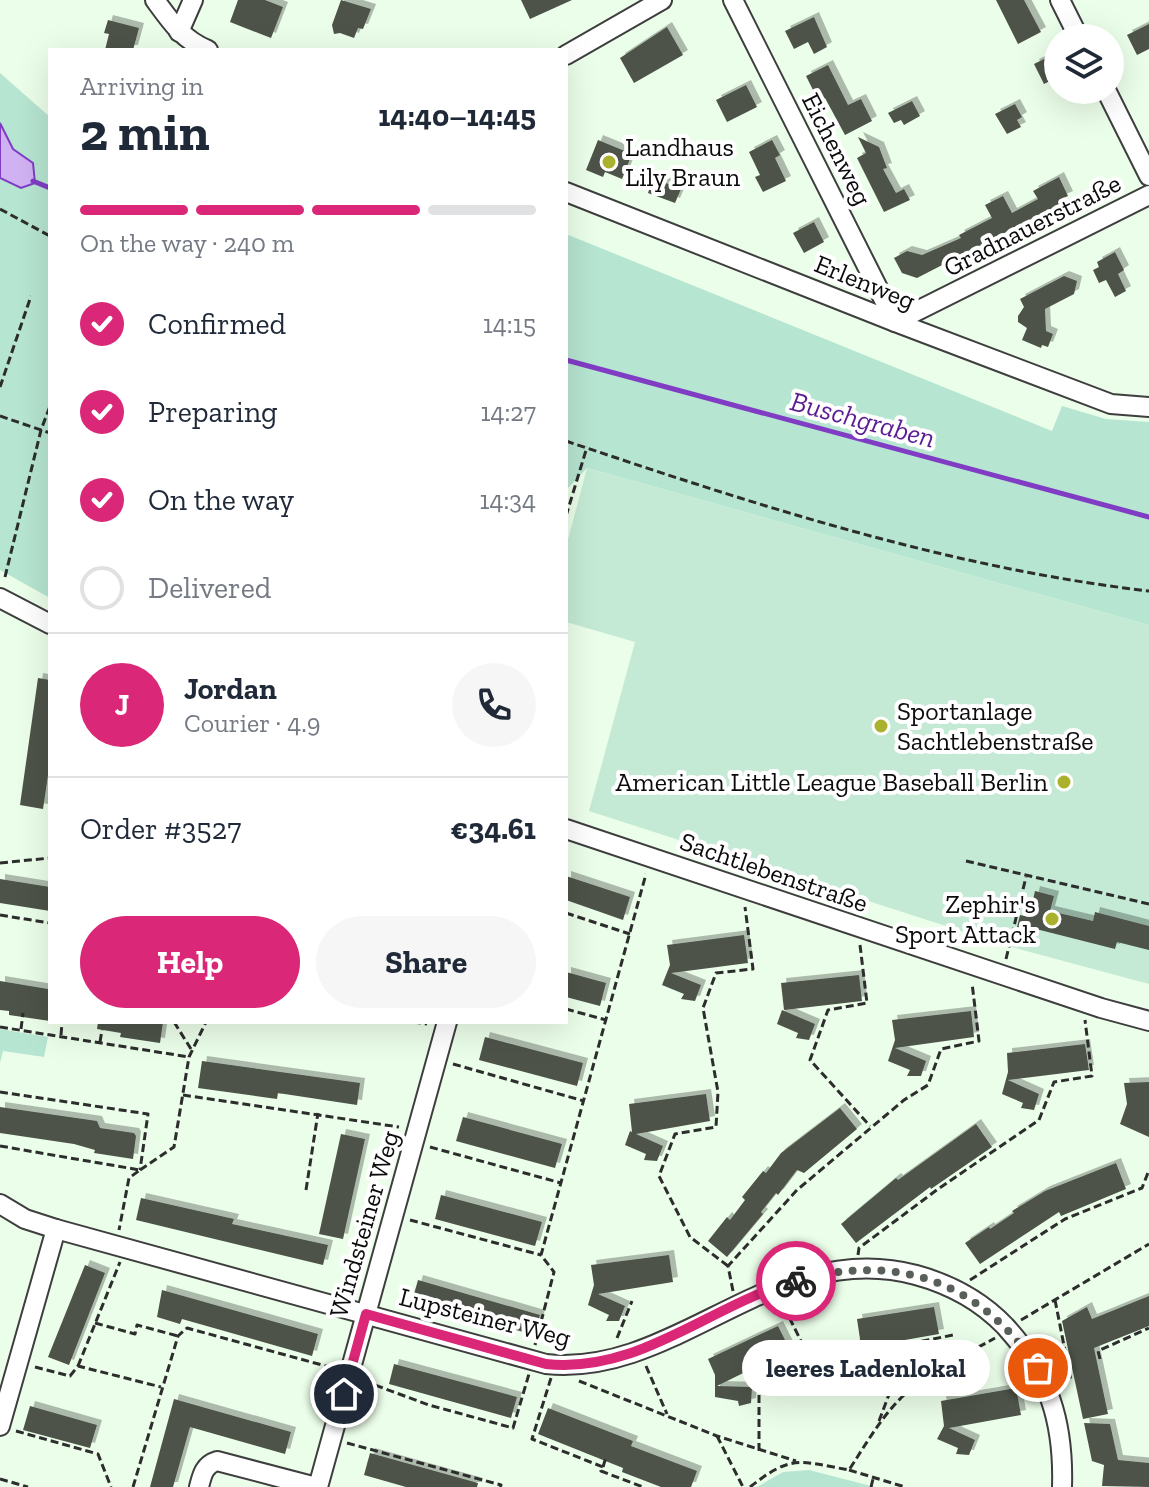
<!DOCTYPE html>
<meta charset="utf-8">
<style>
:root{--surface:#fff;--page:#f6f6f7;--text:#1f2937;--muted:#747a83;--line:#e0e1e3;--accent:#db2777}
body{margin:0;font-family:"Zilla Slab",serif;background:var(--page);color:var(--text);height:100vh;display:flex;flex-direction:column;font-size:30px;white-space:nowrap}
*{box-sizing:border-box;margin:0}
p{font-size:26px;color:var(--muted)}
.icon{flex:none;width:44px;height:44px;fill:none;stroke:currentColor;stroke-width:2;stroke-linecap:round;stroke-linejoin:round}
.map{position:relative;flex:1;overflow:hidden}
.details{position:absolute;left:48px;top:48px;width:520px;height:976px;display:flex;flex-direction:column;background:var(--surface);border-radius:0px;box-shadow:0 8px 32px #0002}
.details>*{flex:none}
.controls{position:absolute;left:1044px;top:24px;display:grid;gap:16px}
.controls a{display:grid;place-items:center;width:80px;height:80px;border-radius:50%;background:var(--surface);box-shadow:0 8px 32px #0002;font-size:40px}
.pin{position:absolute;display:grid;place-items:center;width:68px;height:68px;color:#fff;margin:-34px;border:4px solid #fff;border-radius:50%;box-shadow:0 2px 8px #0007}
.courier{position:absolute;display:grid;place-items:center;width:80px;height:80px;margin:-40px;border:6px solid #db2777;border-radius:50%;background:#fff;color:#222;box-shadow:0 2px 10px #0007}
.bubble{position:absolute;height:56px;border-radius:28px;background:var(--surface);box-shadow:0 8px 32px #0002;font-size:26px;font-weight:700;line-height:56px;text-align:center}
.headline em{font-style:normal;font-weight:700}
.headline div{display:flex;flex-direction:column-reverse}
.headline{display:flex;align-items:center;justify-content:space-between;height:136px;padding:0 32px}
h1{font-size:52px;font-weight:700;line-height:60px}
.bar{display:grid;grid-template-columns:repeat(4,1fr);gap:12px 8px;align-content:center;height:96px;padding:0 32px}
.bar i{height:10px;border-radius:6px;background:var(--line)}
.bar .on{background:var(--accent)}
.bar p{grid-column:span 4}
.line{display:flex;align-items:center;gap:20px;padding:0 32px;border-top:2px solid var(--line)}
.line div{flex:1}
.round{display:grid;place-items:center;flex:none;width:84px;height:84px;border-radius:42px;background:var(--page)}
ol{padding:0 32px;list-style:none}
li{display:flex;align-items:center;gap:24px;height:88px}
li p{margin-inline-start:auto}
li .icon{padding:8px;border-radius:50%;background:var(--accent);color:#fff;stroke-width:4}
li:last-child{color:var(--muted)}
li i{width:44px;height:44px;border:4px solid var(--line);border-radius:50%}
.button{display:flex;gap:16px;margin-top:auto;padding:16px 32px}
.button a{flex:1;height:92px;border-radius:48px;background:var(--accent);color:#fff;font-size:32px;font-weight:700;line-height:92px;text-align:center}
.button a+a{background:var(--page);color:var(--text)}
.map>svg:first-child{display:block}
</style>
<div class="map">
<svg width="1149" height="1487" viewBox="0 0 1149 1487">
<defs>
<filter id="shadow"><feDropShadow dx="5" dy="-5" stdDeviation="0" flood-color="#0004"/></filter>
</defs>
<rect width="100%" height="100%" fill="#ebfee9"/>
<g fill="#b6e5d1">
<path d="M0,73L50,117V598L0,570V178L21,188L33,163L13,149L0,123Z"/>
<path d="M566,234L1052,431L1062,406L1106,419L1149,422V625L587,468L568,488L566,497Z"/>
<path d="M0,1029L48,1037L44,1057L3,1051L0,1063Z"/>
<path d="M809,1470L867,1485L875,1487H757L783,1472Z"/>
</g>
<path fill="#c4ead5" d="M587,468L1149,625V984L1008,946L589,811L635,642L566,622V547Z"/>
<path fill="#d0b1f2" stroke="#803dc4" stroke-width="2" d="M0,123L13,149L33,163L35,183L21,188L0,178Z"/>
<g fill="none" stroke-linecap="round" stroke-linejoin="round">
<g stroke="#803dc4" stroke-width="5">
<path d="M33,181L50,188"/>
<path d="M566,360L1149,517"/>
</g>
</g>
<g fill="#4d5248" filter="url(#shadow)">
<path d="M238,0H265L283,7L271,38L230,22Z"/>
<path d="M341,0L371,9L363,29L358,28L354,38L340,33L334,34L332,25Z"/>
<path d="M521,0H572L530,19Z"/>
<path d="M996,0H1024L1041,32L1018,44Z"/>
<path d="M814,17L827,47L814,54L808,42L794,49L785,31Z"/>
<path d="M108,20L139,28L133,50H105L109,34L104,33Z"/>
<path d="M1149,24V49L1137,55L1127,35Z"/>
<path d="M667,27L683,55L634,83L620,58Z"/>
<path d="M1050,56L1058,68V77L1044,84L1034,64Z"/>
<path d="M828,65L848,105L861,99L872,121L845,135L825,98L819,102L806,76Z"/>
<path d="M746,85L757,107L727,122L716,100Z"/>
<path d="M912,101L920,116L904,125L901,120L894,123L888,113Z"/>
<path d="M1015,104L1022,117L1017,120L1021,127L1007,134L995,114Z"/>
<path d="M858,137L879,147L887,168L883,169L896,193L904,189L910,200L884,212L857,158L866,153Z"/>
<path d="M598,140L632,154L622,179L605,172L603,177L586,170Z"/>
<path d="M772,140L780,155L775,158L786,181L763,192L755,177L760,175L749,152Z"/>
<path d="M1059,177L1068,196L1059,200L1061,204L917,278L902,273L894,258L907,251L922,255L961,238L959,235L992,218L985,205L1003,196L1012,213L1038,199L1033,191Z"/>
<path d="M653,178L681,189L675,203L648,193Z"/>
<path d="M814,222L824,242L804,253L793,233Z"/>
<path d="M1115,252L1124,270L1118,274L1126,291L1115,297L1106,280L1099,283L1093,270L1099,267L1097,262Z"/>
<path d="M1064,276L1077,281L1074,294L1045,309L1046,331L1053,334L1048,347L1042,345L1041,348L1022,340L1027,328L1018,322V316L1024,307L1020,299Z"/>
<path d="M38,678L50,680V762L43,809L20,805Z"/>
<path d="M566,876L630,897L623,920L566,900Z"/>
<path d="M0,879L50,887V911L0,903Z"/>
<path d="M1035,891L1054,896L1050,911L1093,921L1095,912L1149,926V950L1117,942L1115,949L1036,929L1034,936L1016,931L1020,915L1029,917Z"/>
<path d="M744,935L748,963L671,973L701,985L695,1001L681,999L684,994L662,985L670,965L667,945Z"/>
<path d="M566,972L606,983L600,1006L566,997Z"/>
<path d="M859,975L862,1001L784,1010L781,983Z"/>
<path d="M0,981L48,989L50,1021L9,1015V1011L0,1010Z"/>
<path d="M782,1010L815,1024L809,1040L796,1038L798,1033L777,1024Z"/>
<path d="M971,1011L974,1037L895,1048L926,1061L921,1076H907L910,1070L888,1061L895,1040L892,1020Z"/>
<path d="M98,1022H163L160,1043L120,1037L121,1033L97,1029Z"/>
<path d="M485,1037L583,1063L577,1086L479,1060Z"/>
<path d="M1085,1044L1089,1070L1008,1080L1039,1094L1034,1110L1021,1108L1023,1103L1002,1094L1008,1072L1007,1053Z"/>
<path d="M202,1061L360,1083L357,1105L278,1093L277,1099L198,1088Z"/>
<path d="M1149,1082V1137L1120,1124L1127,1104L1124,1083Z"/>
<path d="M706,1094L710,1121L636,1134L663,1146L657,1161L644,1160L646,1154L625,1145L630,1131L632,1132L629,1104Z"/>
<path d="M0,1107L97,1121L100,1128L134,1133L136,1136L133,1159L94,1153L95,1150L74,1144L0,1133Z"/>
<path d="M840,1108L857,1129L804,1173L797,1170L778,1195L776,1193L761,1212L763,1214L727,1257L708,1241L727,1217L730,1220L745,1200L742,1197L763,1171L766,1173L781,1153Z"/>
<path d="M463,1117L562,1144L555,1168L456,1141Z"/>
<path d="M976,1124L992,1147L931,1189L930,1187L856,1243L841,1224L896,1178L898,1180Z"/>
<path d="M341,1134L365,1139L343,1239L319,1234Z"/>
<path d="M1116,1163L1126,1189L1061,1216L1059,1212L980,1264L965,1243L989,1227L990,1229L1014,1213L1012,1211L1045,1191Z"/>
<path d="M441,1195L542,1222L535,1246L435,1219Z"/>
<path d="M141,1198L234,1219L232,1224L328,1245L323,1265L136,1220Z"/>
<path d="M669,1255L673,1282L598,1294L625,1306L619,1321H606L609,1315L588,1305L594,1285L591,1265Z"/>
<path d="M85,1265L105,1273L69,1365L48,1357Z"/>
<path d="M418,1280L540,1315L534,1335L412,1301Z"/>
<path d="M162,1290L318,1334L312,1356L182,1319L180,1324L157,1317Z"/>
<path d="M1149,1296V1326L1094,1348L1108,1414L1083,1419L1062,1321L1087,1307L1092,1319Z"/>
<path d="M934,1307L939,1334L865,1347L893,1359L887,1375L873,1373L875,1367L854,1358L860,1339L857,1319Z"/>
<path d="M778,1326L790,1350L717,1386L752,1387L751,1403L739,1406L738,1401L715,1397V1375L708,1359Z"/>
<path d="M394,1364L517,1397L511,1418L389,1384Z"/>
<path d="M1016,1388L1021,1415L949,1428L975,1440L969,1455L956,1454L958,1448L937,1439L944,1426L941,1401Z"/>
<path d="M174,1399L291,1432L285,1454L190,1427L173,1487H150Z"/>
<path d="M30,1406L97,1425L90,1448L23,1430Z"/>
<path d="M548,1408L633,1441L631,1446L697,1471L691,1487H661L622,1472L623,1468L538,1434Z"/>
<path d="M1084,1423L1110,1424L1118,1460L1149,1463V1487L1102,1486L1104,1465L1092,1461Z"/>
<path d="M370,1453L478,1483L477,1487H406L364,1475Z"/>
</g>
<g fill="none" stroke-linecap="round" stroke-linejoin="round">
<defs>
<g id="minor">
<path d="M155,0C171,22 183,40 208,50"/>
<path d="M733,0L895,322L1149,195"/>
<path d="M1060,0L1079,38"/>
<path d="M179,32L193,0"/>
<path d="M566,55L662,0"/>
<path d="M1106,90L1149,176"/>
<path d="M566,192L895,322L1111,404L1149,407"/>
<path d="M0,598L50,624"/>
<path d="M566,829L1101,1008L1149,1021"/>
<path d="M0,1204L25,1219L56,1229L546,1364C677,1378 773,1237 916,1275C949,1284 981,1301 1005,1326C1049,1374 1064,1422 1062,1487"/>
<path d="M0,1426L56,1229"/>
<path d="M199,1487C202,1475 204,1465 217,1461L316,1487"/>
<path d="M318,1487L447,1022"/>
</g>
</defs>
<use href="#minor" stroke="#3e3e3e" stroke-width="22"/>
<g stroke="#2d2d2d" stroke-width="3" stroke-dasharray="8 4" stroke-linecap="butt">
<path d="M0,209L50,236"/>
<path d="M0,387L31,296"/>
<path d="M0,416L50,433"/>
<path d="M566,441C756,505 949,568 1149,591"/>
<path d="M566,516L587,447"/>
<path d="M5,577L41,430L50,406"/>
<path d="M966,861L1149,904"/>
<path d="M0,863L50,858"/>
<path d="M566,913L630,934"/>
<path d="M0,915L50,923"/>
<path d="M860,945L867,1003L828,1010L810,1060L870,1126"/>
<path d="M1006,959L1026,877"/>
<path d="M566,1009L606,1020"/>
<path d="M174,1022L191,1049"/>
<path d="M413,1022L427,1024"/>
<path d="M0,1027L189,1057"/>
<path d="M21,1029L23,1013"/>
<path d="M61,1035L62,1023"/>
<path d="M100,1042L102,1030"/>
<path d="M453,1064L584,1101"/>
<path d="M0,1092L148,1114L140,1170"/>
<path d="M183,1095L399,1127"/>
<path d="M0,1146L140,1170L129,1178L119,1230"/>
<path d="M430,1147L561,1183"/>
<path d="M140,1170L174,1147L189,1057L206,1022"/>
<path d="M306,1190L318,1113"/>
<path d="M410,1220L541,1255"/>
<path d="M858,1255L859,1248L938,1189L1039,1120L1054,1082L1092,1076L1085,1020"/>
<path d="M728,1266L690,1237L659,1176L675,1134L716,1127L718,1092L703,1008L716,973L753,969L745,907"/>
<path d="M970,1280L1065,1219L1142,1188L1149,1170"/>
<path d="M733,1291L728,1266L797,1190L904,1100L928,1085L941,1049L979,1041L972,983"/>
<path d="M1055,1300L1071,1381"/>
<path d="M1021,1320L1149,1244"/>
<path d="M95,1323L135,1334L137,1325L178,1336"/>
<path d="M617,1338L632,1301"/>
<path d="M535,1345L554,1272L541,1255L646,874"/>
<path d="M1100,1359L1098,1351L1149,1328"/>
<path d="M78,1366L120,1262"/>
<path d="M646,1366L667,1414"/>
<path d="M35,1367L70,1376L78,1366L161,1387"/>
<path d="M551,1378L532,1439L603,1467L601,1471L643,1487"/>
<path d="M364,1381L429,1405L513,1428L529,1374"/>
<path d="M579,1381L717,1436L796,1461"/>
<path d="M879,1421L908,1344L953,1335"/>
<path d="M16,1431L98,1454L111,1487"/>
<path d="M717,1436L743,1487"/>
<path d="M347,1443L501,1485L500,1487"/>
<path d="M759,1451V1370L804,1347L783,1305"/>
<path d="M603,1467L606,1457"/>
<path d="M849,1470L905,1487"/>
<path d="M0,1479L28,1487"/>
<path d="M133,1487L178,1336L187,1328L333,1368"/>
<path d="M750,1487C792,1454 799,1461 849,1470C866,1444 881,1417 904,1395C929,1371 965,1355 995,1338"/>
<path d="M871,1487L873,1479"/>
</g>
<use href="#minor" stroke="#fff" stroke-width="18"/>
</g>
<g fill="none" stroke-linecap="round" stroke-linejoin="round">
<path stroke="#596059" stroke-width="8" stroke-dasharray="0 14.4" d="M796,1281C897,1252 979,1281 1038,1368"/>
<path stroke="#db2777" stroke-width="10" d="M344,1394L366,1314L546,1364C640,1374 709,1305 796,1281"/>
</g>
<g fill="#aab12c" stroke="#fff" stroke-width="3">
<circle cx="609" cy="162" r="8"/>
<circle cx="881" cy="726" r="8"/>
<circle cx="1064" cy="782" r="8"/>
<circle cx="1052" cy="919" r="8"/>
</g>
<g text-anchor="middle" stroke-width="8" stroke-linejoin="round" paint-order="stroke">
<g font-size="26" fill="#0b0b0b" stroke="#fff" text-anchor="start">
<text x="625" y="156">Landhaus<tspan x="625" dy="30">Lily Braun</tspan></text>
<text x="897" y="720">Sportanlage<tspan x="897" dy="30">Sachtlebenstraße</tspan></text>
<text x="1048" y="791" text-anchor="end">American Little League Baseball Berlin</text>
<text x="1036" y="913" text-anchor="end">Zephir's<tspan x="1036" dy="30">Sport Attack</tspan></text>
</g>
<g font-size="26" fill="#0b0b0b" stroke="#fff">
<text transform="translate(837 149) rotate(63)" y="9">Eichenweg</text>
<text transform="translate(1032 225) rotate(-27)" y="9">Gradnauerstraße</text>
<text transform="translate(865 282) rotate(22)" y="9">Erlenweg</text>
<text transform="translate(774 872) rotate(19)" y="9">Sachtlebenstraße</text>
<text transform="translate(364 1224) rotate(-74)" y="9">Windsteiner Weg</text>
<text transform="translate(485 1317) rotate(14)" y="9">Lupsteiner Weg</text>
</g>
<g font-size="28" font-style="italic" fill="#5c1d93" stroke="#fff">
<text transform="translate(863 419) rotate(15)" y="10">Buschgraben</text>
</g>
</g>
</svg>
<div class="controls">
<a><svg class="icon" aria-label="layers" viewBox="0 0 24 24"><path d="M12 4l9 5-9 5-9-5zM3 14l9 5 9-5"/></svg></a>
</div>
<div class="pin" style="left:1038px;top:1368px;background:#ea580c"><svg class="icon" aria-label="bag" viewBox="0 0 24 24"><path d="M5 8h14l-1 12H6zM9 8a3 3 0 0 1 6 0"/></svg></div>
<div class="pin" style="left:344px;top:1394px;background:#1f2937"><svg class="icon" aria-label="home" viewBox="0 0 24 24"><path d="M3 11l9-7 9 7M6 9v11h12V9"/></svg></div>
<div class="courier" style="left:796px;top:1281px"><svg class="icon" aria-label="bike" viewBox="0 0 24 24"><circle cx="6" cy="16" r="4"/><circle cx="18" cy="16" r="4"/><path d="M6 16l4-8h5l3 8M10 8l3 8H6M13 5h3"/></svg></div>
<div class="bubble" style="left:742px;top:1340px;width:248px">leeres Ladenlokal</div>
<section class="details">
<div class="headline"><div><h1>2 min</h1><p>Arriving in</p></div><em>14:40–14:45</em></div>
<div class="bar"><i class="on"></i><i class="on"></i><i class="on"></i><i></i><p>On the way · 240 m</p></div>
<ol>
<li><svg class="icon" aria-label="check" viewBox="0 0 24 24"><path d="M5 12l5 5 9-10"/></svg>Confirmed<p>14:15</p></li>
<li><svg class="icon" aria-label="check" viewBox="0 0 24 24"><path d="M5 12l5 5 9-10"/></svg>Preparing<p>14:27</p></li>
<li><svg class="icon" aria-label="check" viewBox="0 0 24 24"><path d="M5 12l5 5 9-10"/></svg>On the way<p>14:34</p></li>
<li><i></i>Delivered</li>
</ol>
<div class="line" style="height:144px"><b class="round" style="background:var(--accent);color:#fff">J</b><div><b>Jordan</b><p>Courier · 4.9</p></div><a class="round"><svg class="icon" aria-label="phone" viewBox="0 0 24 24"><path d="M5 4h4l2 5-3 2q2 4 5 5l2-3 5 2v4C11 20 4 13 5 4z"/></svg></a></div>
<div class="line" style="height:104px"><div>Order #3527</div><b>€34.61</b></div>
<div class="button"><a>Help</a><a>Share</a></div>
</section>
</div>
